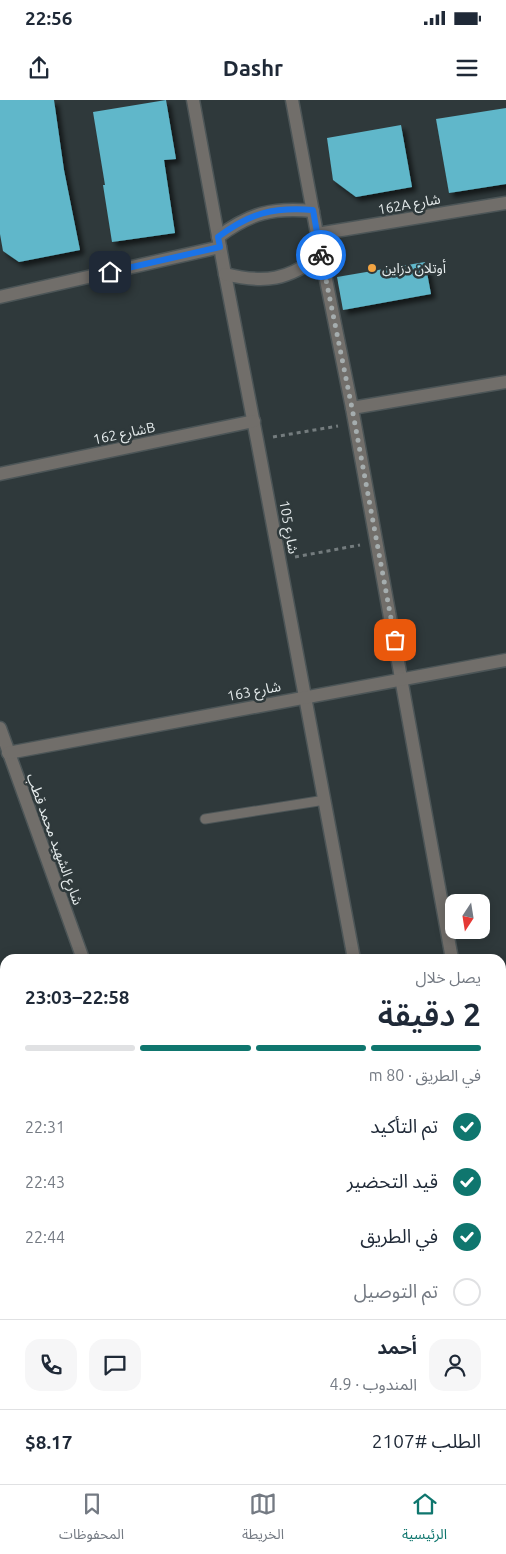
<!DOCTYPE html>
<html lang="ar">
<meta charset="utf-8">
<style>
:root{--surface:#fff;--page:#f6f6f7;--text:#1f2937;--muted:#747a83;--line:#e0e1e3;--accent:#0f766e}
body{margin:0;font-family:Ubuntu,"Noto Sans Arabic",sans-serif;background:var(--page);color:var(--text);direction:rtl;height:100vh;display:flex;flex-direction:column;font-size:19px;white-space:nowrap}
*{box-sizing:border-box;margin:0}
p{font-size:16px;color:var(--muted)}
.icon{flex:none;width:28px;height:28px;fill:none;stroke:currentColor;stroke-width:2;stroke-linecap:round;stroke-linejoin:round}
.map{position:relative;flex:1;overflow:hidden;direction:ltr}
.panel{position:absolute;left:0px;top:854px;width:506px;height:531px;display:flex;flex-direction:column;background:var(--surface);border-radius:15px 15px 0 0;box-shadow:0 2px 12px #0003;direction:rtl}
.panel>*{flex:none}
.needle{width:32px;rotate:192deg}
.fabs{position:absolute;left:445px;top:794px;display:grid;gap:10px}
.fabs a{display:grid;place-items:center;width:45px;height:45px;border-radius:10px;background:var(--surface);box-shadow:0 2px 12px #0003;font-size:25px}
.pin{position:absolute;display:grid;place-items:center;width:42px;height:42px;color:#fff;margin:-21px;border-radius:10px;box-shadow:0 2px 8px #0006}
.courier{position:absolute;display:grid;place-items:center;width:50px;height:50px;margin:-25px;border:4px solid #1a73e8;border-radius:50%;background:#fff;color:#222;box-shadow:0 1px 6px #0007}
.head em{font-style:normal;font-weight:600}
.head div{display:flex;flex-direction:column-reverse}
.head{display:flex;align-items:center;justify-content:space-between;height:85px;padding:0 25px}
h1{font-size:32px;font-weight:600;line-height:38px}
.bar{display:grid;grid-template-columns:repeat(4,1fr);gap:8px 5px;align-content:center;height:60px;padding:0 25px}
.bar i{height:6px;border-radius:4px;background:var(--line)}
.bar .active{background:var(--accent)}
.bar p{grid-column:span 4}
.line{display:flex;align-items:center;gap:12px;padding:0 25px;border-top:1px solid var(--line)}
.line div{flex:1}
.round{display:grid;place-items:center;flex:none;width:52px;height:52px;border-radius:15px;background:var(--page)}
ol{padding:0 25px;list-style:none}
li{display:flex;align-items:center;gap:15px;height:55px}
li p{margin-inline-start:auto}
li .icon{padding:5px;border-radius:50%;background:var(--accent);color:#fff;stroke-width:4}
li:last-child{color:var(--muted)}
li i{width:28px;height:28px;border:2px solid var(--line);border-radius:50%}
.status{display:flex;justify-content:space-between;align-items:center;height:35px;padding:0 25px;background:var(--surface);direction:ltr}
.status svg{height:14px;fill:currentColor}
header{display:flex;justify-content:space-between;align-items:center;height:65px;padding:0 25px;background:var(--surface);font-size:22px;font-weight:600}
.dock{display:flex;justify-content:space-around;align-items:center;height:70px;border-top:1px solid var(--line);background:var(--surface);font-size:14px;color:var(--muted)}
.dock a{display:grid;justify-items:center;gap:2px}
.dock .active{color:var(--accent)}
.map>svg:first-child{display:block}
</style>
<div class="status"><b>22:56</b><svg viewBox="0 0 49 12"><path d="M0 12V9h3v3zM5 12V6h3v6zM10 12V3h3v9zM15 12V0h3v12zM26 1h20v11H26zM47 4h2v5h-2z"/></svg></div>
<header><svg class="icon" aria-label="menu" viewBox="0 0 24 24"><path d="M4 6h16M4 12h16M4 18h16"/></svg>Dashr<svg class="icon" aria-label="share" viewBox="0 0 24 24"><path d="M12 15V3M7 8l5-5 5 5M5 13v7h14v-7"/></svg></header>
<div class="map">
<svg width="506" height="1384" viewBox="0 0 506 1384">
<defs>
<filter id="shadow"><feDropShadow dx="4.5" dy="4.5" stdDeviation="2.5" flood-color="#0009"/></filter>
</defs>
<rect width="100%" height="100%" fill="#2f393b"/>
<g fill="#60b7ca" filter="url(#shadow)">
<path d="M0,0H54L64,70L80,150L19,162L3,151L0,134Z"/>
<path d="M166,0L176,59L164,60L175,133L112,142L103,85H105L93,12Z"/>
<path d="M506,8V84L449,93L436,19Z"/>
<path d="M401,25L412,87L356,97L333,80L327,38Z"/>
<path d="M425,162L431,194L343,210L337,177Z"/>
</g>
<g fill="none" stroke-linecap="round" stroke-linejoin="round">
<defs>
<path id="lane" d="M205,719L325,700"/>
<g id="street">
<path d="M193,0L225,174L257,340L354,859"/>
<path d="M292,0L321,155L352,308L452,859"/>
<path d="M317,134L506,103"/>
<path d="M218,137C250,113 273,107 313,111"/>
<path d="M225,174C265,184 288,180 321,155"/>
<path d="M0,197L220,147"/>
<path d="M352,308L506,282"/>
<path d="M0,374L254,321"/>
<path d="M0,628L83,859"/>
<path d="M8,653L506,560"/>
<path d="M0,1057L5,1071"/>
<path d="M0,1127L5,1128"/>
<path d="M501,1137C503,1153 504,1168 501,1184"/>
<path d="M0,1233H5"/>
<path d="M501,1235L505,1246L501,1258"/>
<path d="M0,1343H5"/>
<path d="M501,1358L506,1384"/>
<path d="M112,1380L113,1384"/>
<path d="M275,1380L276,1384"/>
</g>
</defs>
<use href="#lane" stroke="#4c5557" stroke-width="11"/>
<use href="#street" stroke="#4c5557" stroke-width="15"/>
<g stroke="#747c7e" stroke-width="3" stroke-dasharray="4 4" stroke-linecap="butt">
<path d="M273,337L338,326"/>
<path d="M295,457L360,445"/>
</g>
<use href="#lane" stroke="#716e6a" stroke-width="9"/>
<use href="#street" stroke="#716e6a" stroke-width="12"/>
<defs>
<g id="rail">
<path d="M0,875L5,888"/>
<path d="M0,914L5,928"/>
<path d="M173,1380L175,1384"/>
<path d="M188,1380L189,1384"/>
</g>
</defs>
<use href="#rail" stroke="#a2aaab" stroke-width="5.5"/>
<use href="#rail" stroke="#2f393b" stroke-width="4" stroke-dasharray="11" stroke-linecap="butt"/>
</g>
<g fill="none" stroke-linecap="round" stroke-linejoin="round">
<path stroke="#a5adae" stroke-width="5" stroke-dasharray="0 9" d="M321,155L352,308L395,540"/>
<path stroke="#1a73e8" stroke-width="6" d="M110,172L220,147L218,137C250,113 273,107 313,110L321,155"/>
</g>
<circle fill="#f3a442" stroke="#2f393b" stroke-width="2" cx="372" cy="168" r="5"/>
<g text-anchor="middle" stroke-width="5" stroke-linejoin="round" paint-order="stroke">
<g font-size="14" fill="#e5ebec" stroke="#2f393b">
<text transform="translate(409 104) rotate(-10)" y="5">162A شارع</text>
<text transform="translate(124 333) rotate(-12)" y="5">شارع 162B</text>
<text transform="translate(289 427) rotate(80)" y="5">شارع 105</text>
<text transform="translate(254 591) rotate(-11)" y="5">شارع 163</text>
<text transform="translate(55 739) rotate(70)" y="5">شارع الشهيد محمد قطب</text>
</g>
<g font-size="14" fill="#e5ebec" stroke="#2f393b" text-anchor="start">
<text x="382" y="173">أوتلان دزاين</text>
</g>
</g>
</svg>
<div class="fabs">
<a><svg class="needle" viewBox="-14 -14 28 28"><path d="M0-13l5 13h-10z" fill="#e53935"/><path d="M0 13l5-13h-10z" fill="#747a83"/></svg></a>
</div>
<div class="pin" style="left:395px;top:540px;background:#ea580c"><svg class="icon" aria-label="bag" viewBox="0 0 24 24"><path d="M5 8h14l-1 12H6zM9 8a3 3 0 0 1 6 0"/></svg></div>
<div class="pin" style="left:110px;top:172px;background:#1f2937"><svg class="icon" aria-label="home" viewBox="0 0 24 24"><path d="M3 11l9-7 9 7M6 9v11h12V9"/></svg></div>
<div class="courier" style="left:321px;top:155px"><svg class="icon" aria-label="bike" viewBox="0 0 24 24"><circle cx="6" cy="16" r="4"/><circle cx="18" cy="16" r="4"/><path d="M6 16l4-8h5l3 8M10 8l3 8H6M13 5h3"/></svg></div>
<section class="panel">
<div class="head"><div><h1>2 دقيقة</h1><p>يصل خلال</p></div><em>22:58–23:03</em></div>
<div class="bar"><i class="active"></i><i class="active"></i><i class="active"></i><i></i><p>في الطريق · 80 m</p></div>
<ol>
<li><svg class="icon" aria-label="check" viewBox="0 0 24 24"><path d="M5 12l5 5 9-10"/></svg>تم التأكيد<p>22:31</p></li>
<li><svg class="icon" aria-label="check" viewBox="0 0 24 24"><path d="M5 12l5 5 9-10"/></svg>قيد التحضير<p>22:43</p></li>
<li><svg class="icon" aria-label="check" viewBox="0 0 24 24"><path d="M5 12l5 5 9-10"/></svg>في الطريق<p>22:44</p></li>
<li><i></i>تم التوصيل</li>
</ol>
<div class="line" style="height:90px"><a class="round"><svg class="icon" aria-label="person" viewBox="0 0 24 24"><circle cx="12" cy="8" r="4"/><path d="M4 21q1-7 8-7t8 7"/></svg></a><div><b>أحمد</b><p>المندوب · 4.9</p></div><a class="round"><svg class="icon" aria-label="chat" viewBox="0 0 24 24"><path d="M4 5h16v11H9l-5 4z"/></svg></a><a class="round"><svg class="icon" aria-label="phone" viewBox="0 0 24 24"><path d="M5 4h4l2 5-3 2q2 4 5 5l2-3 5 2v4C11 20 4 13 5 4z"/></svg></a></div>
<div class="line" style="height:65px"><div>الطلب #2107</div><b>$8.17</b></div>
</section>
</div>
<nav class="dock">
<a class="active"><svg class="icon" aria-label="home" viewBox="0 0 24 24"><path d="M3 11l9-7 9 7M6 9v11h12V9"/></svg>الرئيسية</a>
<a><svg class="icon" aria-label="map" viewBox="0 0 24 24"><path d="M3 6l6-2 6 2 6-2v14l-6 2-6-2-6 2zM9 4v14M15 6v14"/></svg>الخريطة</a>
<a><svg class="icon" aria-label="saved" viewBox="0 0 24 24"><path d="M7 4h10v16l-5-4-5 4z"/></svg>المحفوظات</a>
</nav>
